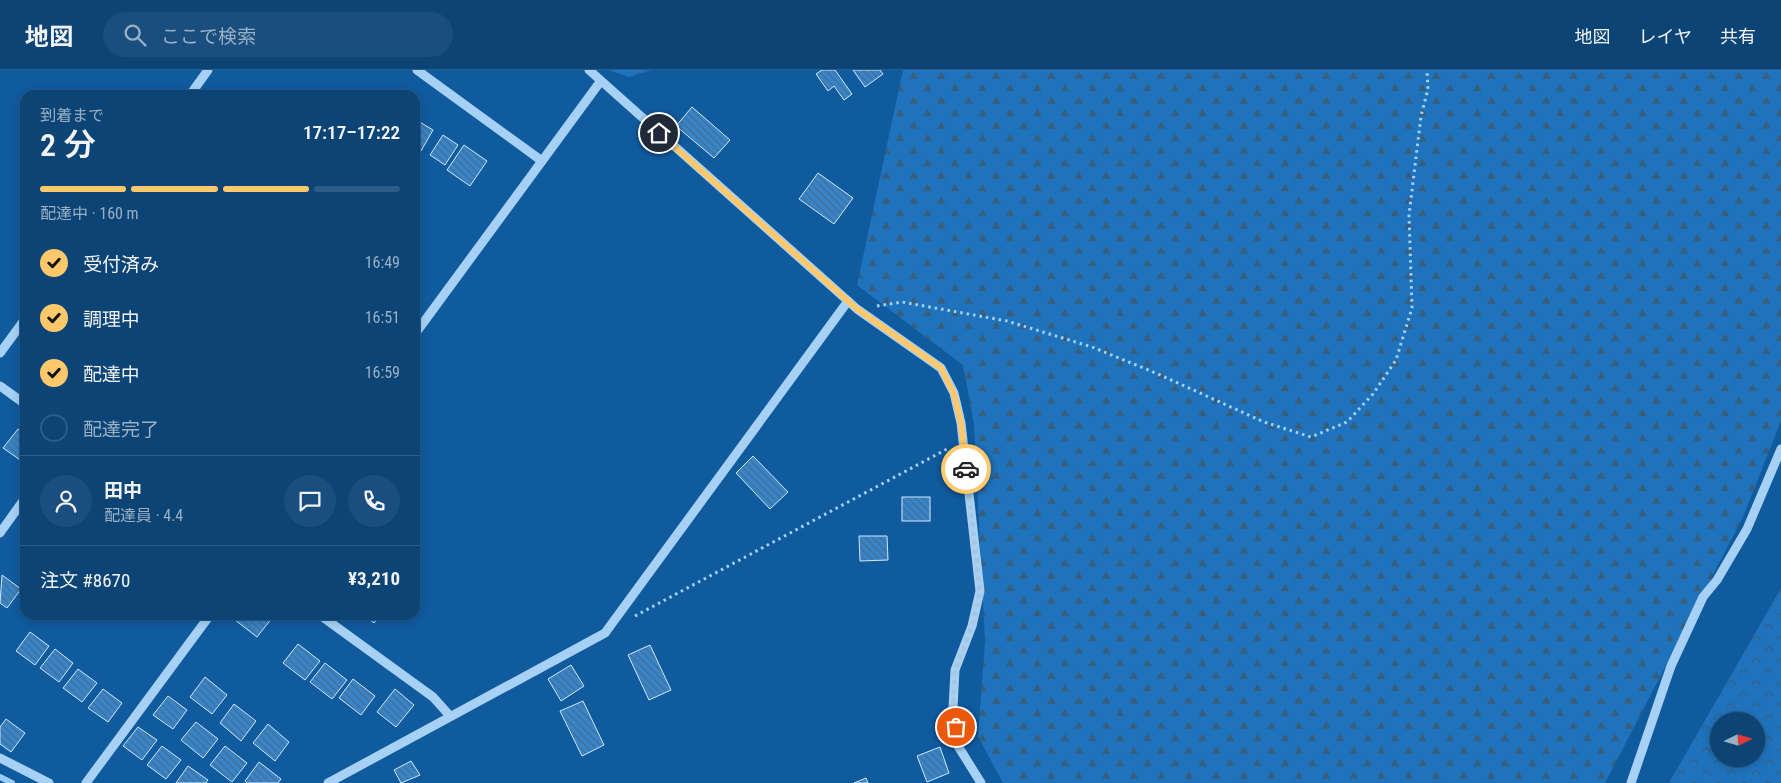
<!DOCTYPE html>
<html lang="ja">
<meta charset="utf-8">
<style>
:root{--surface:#0c4476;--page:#1a4e7e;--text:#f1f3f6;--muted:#9ab0c5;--line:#2c5c88;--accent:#ffc86a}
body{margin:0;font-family:"Roboto Condensed","Noto Sans JP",sans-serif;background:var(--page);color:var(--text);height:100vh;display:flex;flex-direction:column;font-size:19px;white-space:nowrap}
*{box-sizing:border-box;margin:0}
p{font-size:16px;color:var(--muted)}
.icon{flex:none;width:28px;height:28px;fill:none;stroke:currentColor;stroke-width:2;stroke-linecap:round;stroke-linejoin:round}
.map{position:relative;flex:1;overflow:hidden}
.details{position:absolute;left:20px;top:20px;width:400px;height:530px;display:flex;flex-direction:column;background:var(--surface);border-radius:15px;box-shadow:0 2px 8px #0003,0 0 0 1px var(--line)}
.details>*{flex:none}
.needle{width:32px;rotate:85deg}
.tools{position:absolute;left:1710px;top:642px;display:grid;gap:10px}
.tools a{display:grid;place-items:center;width:55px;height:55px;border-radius:50%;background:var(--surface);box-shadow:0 2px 8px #0003,0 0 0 1px var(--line);font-size:25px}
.pin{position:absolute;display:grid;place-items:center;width:42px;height:42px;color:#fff;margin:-21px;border:2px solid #fff;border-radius:50%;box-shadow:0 1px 5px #0007}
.courier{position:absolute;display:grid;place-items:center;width:50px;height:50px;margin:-25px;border:4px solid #ffc86a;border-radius:50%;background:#fff;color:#222;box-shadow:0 1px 6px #0007}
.summary em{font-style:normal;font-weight:600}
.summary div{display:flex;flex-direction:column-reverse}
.summary{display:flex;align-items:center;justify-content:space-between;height:85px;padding:0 20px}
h1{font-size:32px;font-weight:600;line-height:38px}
.bar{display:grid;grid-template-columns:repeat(4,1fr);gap:8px 5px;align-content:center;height:60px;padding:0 20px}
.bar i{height:6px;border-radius:4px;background:var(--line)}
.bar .on{background:var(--accent)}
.bar p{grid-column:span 4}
.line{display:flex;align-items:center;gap:12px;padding:0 20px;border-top:1px solid var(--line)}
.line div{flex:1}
.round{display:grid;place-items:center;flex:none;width:52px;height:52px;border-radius:26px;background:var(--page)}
ol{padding:0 20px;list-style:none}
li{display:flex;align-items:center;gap:15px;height:55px}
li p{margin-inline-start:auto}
li .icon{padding:5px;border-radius:50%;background:var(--accent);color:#111;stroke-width:4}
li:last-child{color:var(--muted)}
li i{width:28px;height:28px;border:2px solid var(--line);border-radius:50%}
header{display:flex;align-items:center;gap:30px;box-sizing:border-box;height:70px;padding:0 25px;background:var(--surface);border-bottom:1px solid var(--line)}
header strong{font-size:24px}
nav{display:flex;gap:28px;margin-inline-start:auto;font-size:18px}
.search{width:350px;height:45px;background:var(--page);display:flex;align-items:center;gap:12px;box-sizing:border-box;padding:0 18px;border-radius:28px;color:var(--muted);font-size:19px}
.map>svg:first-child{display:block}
</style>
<header>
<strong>地図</strong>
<div class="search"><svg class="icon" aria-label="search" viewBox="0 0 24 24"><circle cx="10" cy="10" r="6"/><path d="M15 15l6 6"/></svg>ここで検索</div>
<nav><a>地図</a><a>レイヤ</a><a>共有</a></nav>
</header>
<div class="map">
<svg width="1781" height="713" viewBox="0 0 1781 713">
<defs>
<pattern id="forest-firs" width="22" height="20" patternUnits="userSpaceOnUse" patternTransform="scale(1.25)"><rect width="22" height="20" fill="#1f73bc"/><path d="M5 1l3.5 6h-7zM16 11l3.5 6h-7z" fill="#385e7e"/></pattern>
<pattern id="park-crowns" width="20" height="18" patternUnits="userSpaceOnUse" patternTransform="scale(1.25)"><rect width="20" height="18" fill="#1f73bc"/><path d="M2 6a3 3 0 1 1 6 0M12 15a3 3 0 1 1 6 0" fill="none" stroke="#385e7e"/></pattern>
<pattern id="building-back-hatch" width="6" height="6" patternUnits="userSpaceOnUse" patternTransform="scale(1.25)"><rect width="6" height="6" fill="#3984c6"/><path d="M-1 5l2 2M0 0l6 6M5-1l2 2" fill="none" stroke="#416e95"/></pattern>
</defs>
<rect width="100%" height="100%" fill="#105a9e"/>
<g fill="url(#forest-firs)">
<path d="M608,0H651L629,7Z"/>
<path d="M903,0H1781V351L1743,447L1605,713H1003L978,666L985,572L974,354L963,295L857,215Z"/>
</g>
<path fill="url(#park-crowns)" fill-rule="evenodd" d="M1781,518V713H1669ZM1719,651H1756V689H1719Z"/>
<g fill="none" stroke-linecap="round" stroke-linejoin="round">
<path stroke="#98cdf9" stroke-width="6" d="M0,707L12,713"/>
</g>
<g fill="url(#building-back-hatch)" stroke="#cfe9fe">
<path d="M822,0H835L852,24L844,30L834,16L828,21L816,4Z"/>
<path d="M853,0H880L883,4L865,17Z"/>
<path d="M692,37L730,70L714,88L676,56Z"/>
<path d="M418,51L433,60L421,81L415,77V55Z"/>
<path d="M443,65L458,75L445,95L430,85Z"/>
<path d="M464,75L487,91L470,116L447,100Z"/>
<path d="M818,103L853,128L834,154L799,129Z"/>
<path d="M18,359L25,364V389L23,392L3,378Z"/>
<path d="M753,386L788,422L770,439L736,403Z"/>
<rect x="902" y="427" width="28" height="24"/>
<path d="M859,466H887L888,490L860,491Z"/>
<path d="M2,505L21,519L7,538L0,533Z"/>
<path d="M239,545H268L272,548L257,567L235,550Z"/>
<path d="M364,545H380L374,553Z"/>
<path d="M30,562L49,576L35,595L16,581Z"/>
<path d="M298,574L320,591L305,610L283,593Z"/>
<path d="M650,575L671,620L649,630L628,585Z"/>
<path d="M55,579L73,593L59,612L40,598Z"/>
<path d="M325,593L347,610L332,629L310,612Z"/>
<path d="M571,595L584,616L561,631L548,609Z"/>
<path d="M78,599L97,613L82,632L63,618Z"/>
<path d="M205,607L227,625L212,644L190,627Z"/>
<path d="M353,609L375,626L361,645L339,628Z"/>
<path d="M103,619L122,633L108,652L88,638Z"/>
<path d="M395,619L414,635L396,657L377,642Z"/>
<path d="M168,626L187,640L173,659L153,645Z"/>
<path d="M583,631L604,675L582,686L560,641Z"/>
<path d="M234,634L256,651L241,671L220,653Z"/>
<path d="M6,649L25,663L11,682L0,674V657Z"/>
<path d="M196,652L218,669L203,688L181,670Z"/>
<path d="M268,654L289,672L275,691L253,673Z"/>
<path d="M138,657L157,670L142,690L123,676Z"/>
<path d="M162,676L181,690L166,709L147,695Z"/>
<path d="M225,676L247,693L232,712L210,695Z"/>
<path d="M940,677L949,703L927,712L917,686Z"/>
<path d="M411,691L420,705L401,713L394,700Z"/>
<path d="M259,692L281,709L278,713H247L245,711Z"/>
<path d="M188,696L208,710L206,713H176Z"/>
<path d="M866,708L868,713H854Z"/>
</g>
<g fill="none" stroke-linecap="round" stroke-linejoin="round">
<g stroke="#a6d1f5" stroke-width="3" stroke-dasharray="2.5 4" stroke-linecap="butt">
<path d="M877,236L902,232L1007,251L1092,277L1158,304L1264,352L1311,367L1347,352L1373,324L1396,290L1412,238L1409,145L1421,46L1428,19L1427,0"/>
<path d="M635,546L949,378"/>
</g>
<g stroke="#a6d1f5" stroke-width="9">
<path d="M417,0L542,91"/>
<path d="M589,0L857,239L941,298L954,323L961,353L980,521L972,556L955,600L953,638L958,676L981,713"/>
<path d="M190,25L208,0"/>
<path d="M415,264L600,12"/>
<path d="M0,283L25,249"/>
<path d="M0,316L25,334"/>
<path d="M0,463L25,428"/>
<path d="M320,545L433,627L450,646"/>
<path d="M0,688L49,713"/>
<path d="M86,713L210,545"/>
<path d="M328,713L605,563L848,231"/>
<path d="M1631,713L1671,596L1703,527L1717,510L1747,459L1781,379"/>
</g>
</g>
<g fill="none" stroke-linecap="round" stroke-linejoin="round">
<path stroke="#abc5dd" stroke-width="5" stroke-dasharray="0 9" d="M956,657L953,638L955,600L972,556L980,521L966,399"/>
<path stroke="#ffc86a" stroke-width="6" d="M659,63L857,239L941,298L954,324L961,353L966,399"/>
</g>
</svg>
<div class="tools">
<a><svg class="needle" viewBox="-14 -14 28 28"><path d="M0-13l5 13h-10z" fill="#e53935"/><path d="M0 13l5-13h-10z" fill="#9ab0c5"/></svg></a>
</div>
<div class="pin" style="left:956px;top:657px;background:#ea580c"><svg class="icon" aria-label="bag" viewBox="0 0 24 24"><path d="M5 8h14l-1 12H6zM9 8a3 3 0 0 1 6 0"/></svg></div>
<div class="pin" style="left:659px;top:63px;background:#1f2937"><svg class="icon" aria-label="home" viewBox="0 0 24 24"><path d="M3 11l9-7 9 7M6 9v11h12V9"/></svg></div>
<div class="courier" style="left:966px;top:399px"><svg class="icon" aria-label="car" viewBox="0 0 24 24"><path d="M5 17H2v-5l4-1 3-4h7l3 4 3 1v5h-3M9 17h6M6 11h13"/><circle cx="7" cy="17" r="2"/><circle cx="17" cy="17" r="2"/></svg></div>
<section class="details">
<div class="summary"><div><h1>2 分</h1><p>到着まで</p></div><em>17:17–17:22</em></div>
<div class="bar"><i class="on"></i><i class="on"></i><i class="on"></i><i></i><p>配達中 · 160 m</p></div>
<ol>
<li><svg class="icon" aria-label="check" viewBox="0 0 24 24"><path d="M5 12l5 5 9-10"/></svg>受付済み<p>16:49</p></li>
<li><svg class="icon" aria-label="check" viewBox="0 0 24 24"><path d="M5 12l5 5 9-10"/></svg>調理中<p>16:51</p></li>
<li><svg class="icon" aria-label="check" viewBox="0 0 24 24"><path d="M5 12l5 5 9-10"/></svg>配達中<p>16:59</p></li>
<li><i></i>配達完了</li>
</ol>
<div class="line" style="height:90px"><a class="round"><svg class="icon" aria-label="person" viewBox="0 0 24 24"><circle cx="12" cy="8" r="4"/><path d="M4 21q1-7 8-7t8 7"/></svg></a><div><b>田中</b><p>配達員 · 4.4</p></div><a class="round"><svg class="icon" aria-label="chat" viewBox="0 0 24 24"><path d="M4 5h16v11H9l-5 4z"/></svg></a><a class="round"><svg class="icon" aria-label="phone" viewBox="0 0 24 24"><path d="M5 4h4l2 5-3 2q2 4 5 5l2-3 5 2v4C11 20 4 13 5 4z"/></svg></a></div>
<div class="line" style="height:65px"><div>注文 #8670</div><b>¥3,210</b></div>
</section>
</div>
